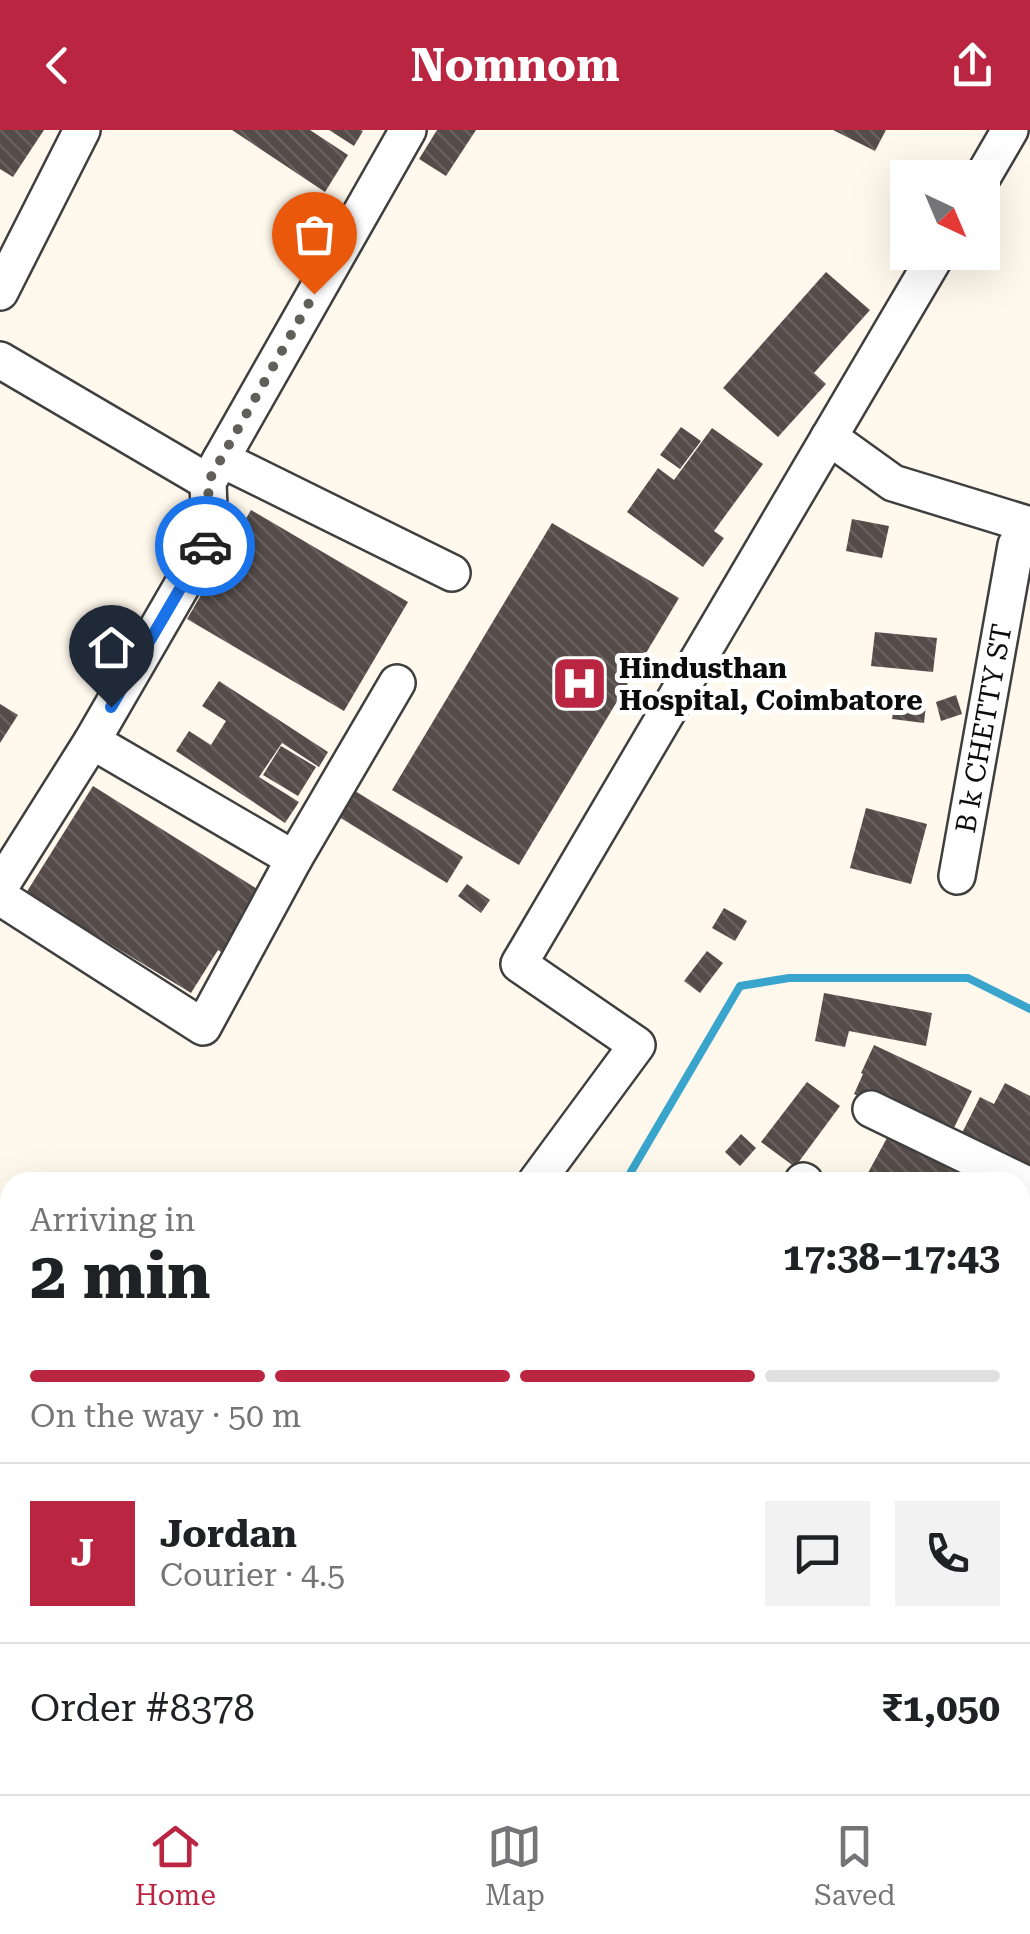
<!DOCTYPE html>
<meta charset="utf-8">
<style>
:root{--surface:#fff;--page:#f2f2f2;--text:#202124;--muted:#757577;--line:#e0e0e0;--accent:#ba2641}
body{margin:0;font-family:"Roboto Serif",serif;background:var(--page);color:var(--text);height:100vh;display:flex;flex-direction:column;font-size:38px;white-space:nowrap}
*{box-sizing:border-box;margin:0}
p{font-size:32px;color:var(--muted)}
.icon{flex:none;width:55px;height:55px;fill:none;stroke:currentColor;stroke-width:2;stroke-linecap:round;stroke-linejoin:round}
.map{position:relative;flex:1;overflow:hidden}
.details{position:absolute;left:0px;top:1042px;width:1030px;height:622px;display:flex;flex-direction:column;background:var(--surface);border-radius:30px 30px 0 0;box-shadow:0 10px 40px #0002}
.details>*{flex:none}
.needle{width:65px;rotate:136deg}
.buttons{position:absolute;left:890px;top:30px;display:grid;gap:20px}
.buttons a{display:grid;place-items:center;width:110px;height:110px;border-radius:0px;background:var(--surface);box-shadow:0 10px 40px #0002;font-size:50px}
.pin{position:absolute;display:grid;place-items:center;width:85px;height:85px;color:#fff;margin:-102px -42px;border-radius:50% 50% 50% 0;rotate:-45deg;box-shadow:0 0 10px #0007}
.pin .icon{rotate:45deg}
.courier{position:absolute;display:grid;place-items:center;width:100px;height:100px;margin:-50px;border:8px solid #1a73e8;border-radius:50%;background:#fff;color:#222;box-shadow:0 2px 12px #0007}
.summary em{font-style:normal;font-weight:700}
.summary div{display:flex;flex-direction:column-reverse}
.summary{display:flex;align-items:center;justify-content:space-between;height:170px;padding:0 30px}
h1{font-size:65px;font-weight:700;line-height:75px}
.bar{display:grid;grid-template-columns:repeat(4,1fr);gap:15px 10px;align-content:center;height:120px;padding:0 30px}
.bar i{height:12px;border-radius:8px;background:var(--line)}
.bar .selected{background:var(--accent)}
.bar p{grid-column:span 4}
.line{display:flex;align-items:center;gap:25px;padding:0 30px;border-top:2px solid var(--line)}
.line div{flex:1}
.round{display:grid;place-items:center;flex:none;width:105px;height:105px;border-radius:0px;background:var(--page)}
header{display:flex;justify-content:space-between;align-items:center;height:130px;padding:0 30px;background:var(--accent);color:#fff;font-size:45px;font-weight:700}
.tab-bar{display:flex;justify-content:space-around;align-items:center;height:140px;border-top:2px solid var(--line);background:var(--surface);font-size:28px;color:var(--muted)}
.tab-bar a{display:grid;justify-items:center;gap:5px}
.tab-bar .selected{color:var(--accent)}
.map>svg:first-child{display:block}
</style>
<header><svg class="icon" aria-label="back" viewBox="0 0 24 24"><path d="M15 5l-7 7 7 7"/></svg>Nomnom<svg class="icon" aria-label="share" viewBox="0 0 24 24"><path d="M12 15V3M7 8l5-5 5 5M5 13v7h14v-7"/></svg></header>
<div class="map">
<svg width="1030" height="1664" viewBox="0 0 1030 1664">
<defs>
<pattern id="building-back-hatch" width="6" height="6" patternUnits="userSpaceOnUse" patternTransform="scale(2.5)"><rect width="6" height="6" fill="#554c49"/><path d="M-1 5l2 2M0 0l6 6M5-1l2 2" fill="none" stroke="#68615f"/></pattern>
</defs>
<rect width="100%" height="100%" fill="#fff8ec"/>
<g fill="none" stroke-linecap="round" stroke-linejoin="round">
<g stroke="#39a5cc" stroke-width="8">
<path d="M625,1052L740,856L789,848H968L1030,879"/>
<path d="M0,1596L10,1593"/>
</g>
</g>
<g fill="url(#building-back-hatch)">
<path d="M0,0H44L13,47L0,39Z"/>
<path d="M232,0H310L348,25L325,62Z"/>
<path d="M329,0H361L363,1L354,16Z"/>
<path d="M437,0H476L446,46L419,29Z"/>
<path d="M833,0H886L875,21Z"/>
<path d="M826,142L870,180L814,243L826,254L778,307L723,258Z"/>
<path d="M681,297L701,311L680,339L660,325Z"/>
<path d="M712,298L763,334L714,401L724,408L703,437L627,382L658,338L674,350Z"/>
<path d="M251,380L408,472L344,581L187,489Z"/>
<path d="M852,389L889,396L882,428L846,421Z"/>
<path d="M552,393L679,468L519,735L392,660Z"/>
<path d="M875,502L937,508L933,542L871,536Z"/>
<path d="M219,551L328,622L319,637L282,613L259,647L299,672L285,693L176,621L189,601L211,615L226,591L202,576Z"/>
<path d="M956,565L962,584L941,591L936,572Z"/>
<path d="M895,570L926,575L924,593L892,589Z"/>
<path d="M0,574L18,585L0,613Z"/>
<path d="M281,616L316,637L298,666L263,645Z"/>
<path d="M93,656L257,759L241,785L252,792L230,828L218,820L191,863L26,763Z"/>
<path d="M355,661L463,727L447,753L339,687Z"/>
<path d="M866,678L927,694L911,754L850,738Z"/>
<path d="M467,754L490,770L481,783L458,766Z"/>
<path d="M724,778L747,791L735,811L712,798Z"/>
<path d="M707,821L723,833L700,863L684,851Z"/>
<path d="M824,863L932,883L926,916L849,901L845,917L815,911Z"/>
<path d="M874,915L972,961L949,1008L854,964L863,944L861,943Z"/>
<path d="M807,952L840,976L795,1037L761,1012Z"/>
<path d="M1005,953L1030,966V1047L958,1011L980,967L994,974Z"/>
<path d="M893,997L996,1052H863Z"/>
<path d="M741,1004L756,1018L740,1036L725,1022Z"/>
<path d="M1020,1066L1030,1071V1107L1020,1125Z"/>
<path d="M1020,1545L1030,1552V1614L1020,1608Z"/>
<path d="M1020,1616L1030,1622V1645L1018,1664H994L979,1655H1020Z"/>
<path d="M302,1655H383L394,1664H295Z"/>
<path d="M413,1655H464L473,1664H422Z"/>
<path d="M566,1655H666L668,1658L662,1664H556Z"/>
<path d="M911,1655H956L969,1664H905Z"/>
</g>
<g fill="none" stroke-linecap="round" stroke-linejoin="round">
<defs>
<g id="minor">
<path d="M982,48L1010,0"/>
<path d="M0,162L82,0"/>
<path d="M0,230L208,352"/>
<path d="M829,307L893,353L1030,395"/>
<path d="M221,329L452,443"/>
<path d="M92,611L294,729"/>
<path id="s1" d="M957,746L1016,415L1030,396"/>
<path d="M0,757L92,611L210,407L208,352L408,0"/>
<path d="M0,767L203,897L294,729L397,553"/>
<path d="M871,979L1030,1056"/>
<path d="M803,1051L805,1052"/>
<path d="M536,1052L637,915L519,834L938,122"/>
<path d="M1020,1176L1030,1181"/>
<path d="M1020,1496L1030,1502"/>
<path d="M193,1655L204,1664"/>
<path d="M511,1655L522,1664"/>
</g>
<g id="major">
<path d="M1020,1286L1030,1267"/>
<path d="M1020,1379L1030,1360"/>
<path d="M814,1664L820,1655"/>
<path d="M874,1664L879,1655"/>
</g>
</defs>
<use href="#minor" stroke="#3f3f3f" stroke-width="40"/>
<use href="#major" stroke="#1d1d1d" stroke-width="48"/>
<use href="#minor" stroke="#fff" stroke-width="35"/>
<use href="#major" stroke="#f7bf63" stroke-width="42"/>
</g>
<g fill="none" stroke-linecap="round" stroke-linejoin="round">
<path stroke="#615f5a" stroke-width="10" stroke-dasharray="0 18" d="M205,416L210,407L208,352L314,164"/>
<path stroke="#1a73e8" stroke-width="12" d="M111,577L205,416"/>
</g>
<defs>
<symbol id="hospital-square" viewBox="-11 -11 22 22"><rect x="-9" y="-9" width="18" height="18" rx="4" fill="#ba2641" stroke="#fff"/><path d="M-5-5h3v3.5h4V-5h3V5h-3V1.5h-4V5h-3Z" fill="#fff"/></symbol>
</defs>
<g fill-rule="evenodd">
<use href="#hospital-square" x="548" y="522" width="63" height="63"/>
</g>
<g text-anchor="middle" stroke-width="10" stroke-linejoin="round" paint-order="stroke">
<g font-size="28" font-weight="bold" fill="#0c0c0c" stroke="#fff" text-anchor="start">
<text x="619" y="548">Hindusthan<tspan x="619" dy="32">Hospital, Coimbatore</tspan></text>
</g>
<g font-size="28" fill="#0c0c0c" stroke="#fff">
<text dy="10" stroke="none"><textPath href="#s1" startOffset="150">B k CHETTY ST</textPath></text>
</g>
</g>
</svg>
<div class="buttons">
<a><svg class="needle" viewBox="-14 -14 28 28"><path d="M0-13l5 13h-10z" fill="#e53935"/><path d="M0 13l5-13h-10z" fill="#757577"/></svg></a>
</div>
<div class="pin" style="left:314px;top:164px;background:#ea580c"><svg class="icon" aria-label="bag" viewBox="0 0 24 24"><path d="M5 8h14l-1 12H6zM9 8a3 3 0 0 1 6 0"/></svg></div>
<div class="pin" style="left:111px;top:577px;background:#1f2937"><svg class="icon" aria-label="home" viewBox="0 0 24 24"><path d="M3 11l9-7 9 7M6 9v11h12V9"/></svg></div>
<div class="courier" style="left:205px;top:416px"><svg class="icon" aria-label="car" viewBox="0 0 24 24"><path d="M5 17H2v-5l4-1 3-4h7l3 4 3 1v5h-3M9 17h6M6 11h13"/><circle cx="7" cy="17" r="2"/><circle cx="17" cy="17" r="2"/></svg></div>
<section class="details">
<div class="summary"><div><h1>2 min</h1><p>Arriving in</p></div><em>17:38–17:43</em></div>
<div class="bar"><i class="selected"></i><i class="selected"></i><i class="selected"></i><i></i><p>On the way · 50 m</p></div>
<div class="line" style="height:180px"><b class="round" style="background:var(--accent);color:#fff">J</b><div><b>Jordan</b><p>Courier · 4.5</p></div><a class="round"><svg class="icon" aria-label="chat" viewBox="0 0 24 24"><path d="M4 5h16v11H9l-5 4z"/></svg></a><a class="round"><svg class="icon" aria-label="phone" viewBox="0 0 24 24"><path d="M5 4h4l2 5-3 2q2 4 5 5l2-3 5 2v4C11 20 4 13 5 4z"/></svg></a></div>
<div class="line" style="height:130px"><div>Order #8378</div><b>₹1,050</b></div>
</section>
</div>
<nav class="tab-bar">
<a class="selected"><svg class="icon" aria-label="home" viewBox="0 0 24 24"><path d="M3 11l9-7 9 7M6 9v11h12V9"/></svg>Home</a>
<a><svg class="icon" aria-label="map" viewBox="0 0 24 24"><path d="M3 6l6-2 6 2 6-2v14l-6 2-6-2-6 2zM9 4v14M15 6v14"/></svg>Map</a>
<a><svg class="icon" aria-label="saved" viewBox="0 0 24 24"><path d="M7 4h10v16l-5-4-5 4z"/></svg>Saved</a>
</nav>
